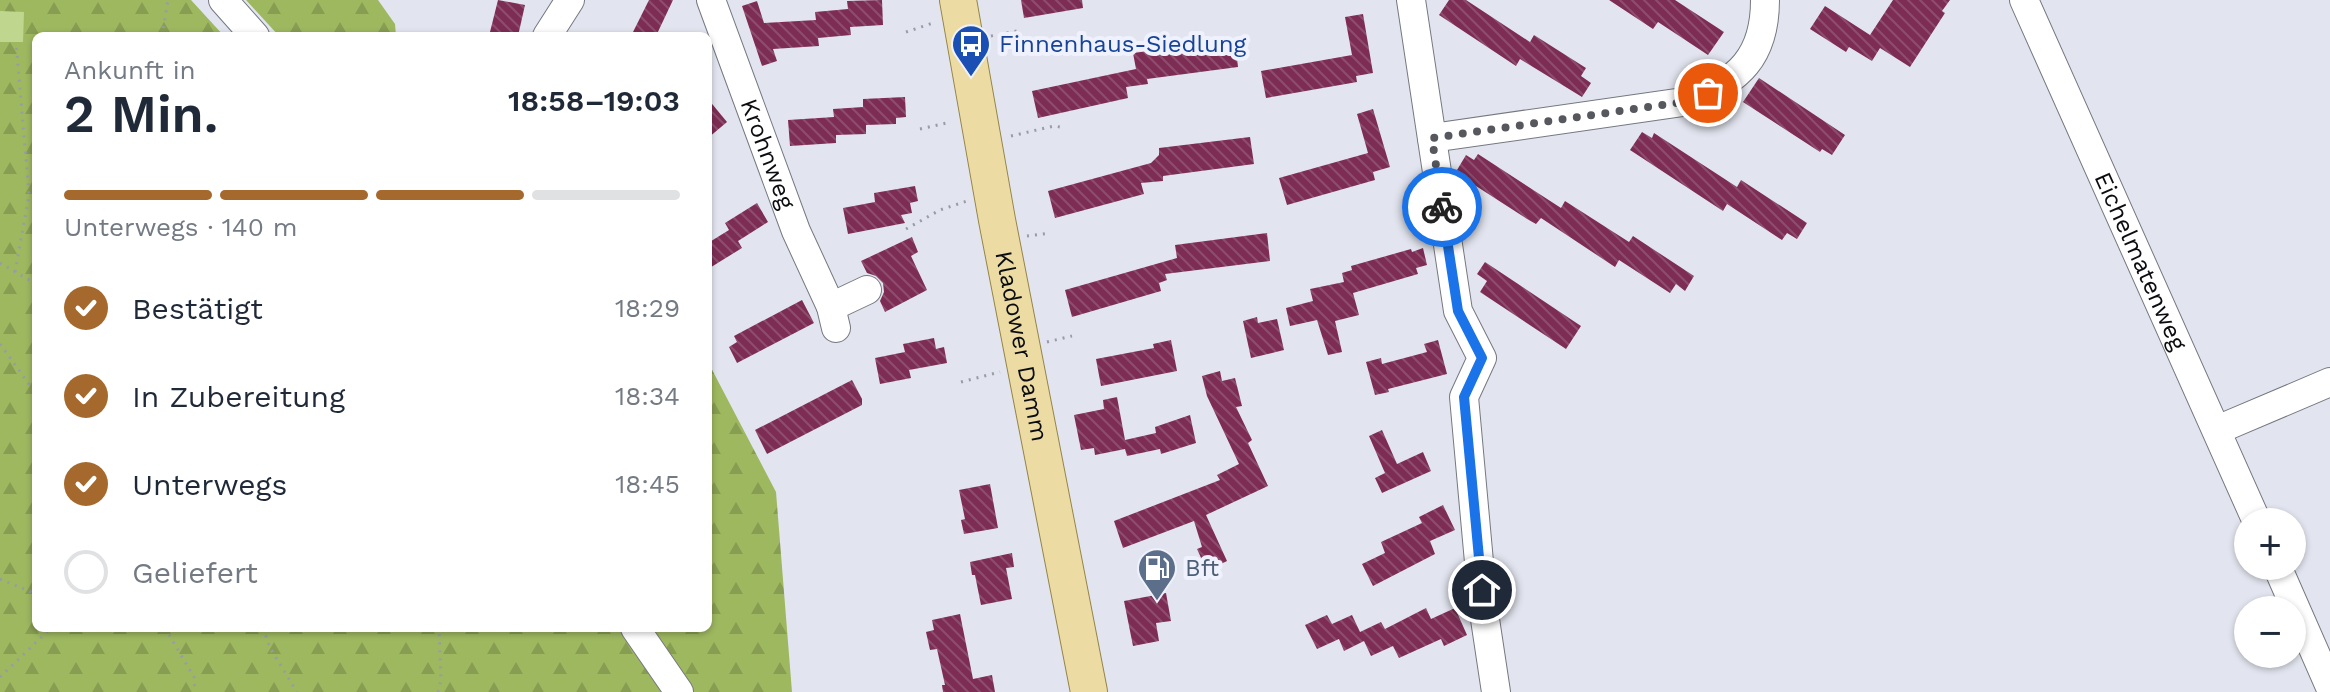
<!DOCTYPE html>
<html lang="de">
<meta charset="utf-8">
<style>
:root{--surface:#fff;--page:#f6f6f7;--text:#1f2937;--muted:#747a83;--line:#e0e1e3;--accent:#a6692d}
body{margin:0;font-family:"Work Sans",sans-serif;background:var(--page);color:var(--text);height:100vh;display:flex;flex-direction:column;font-size:30px;white-space:nowrap}
*{box-sizing:border-box;margin:0}
p{font-size:26px;color:var(--muted)}
.icon{flex:none;width:44px;height:44px;fill:none;stroke:currentColor;stroke-width:2;stroke-linecap:round;stroke-linejoin:round}
.map{position:relative;flex:1;overflow:hidden}
.sheet{position:absolute;left:32px;top:32px;width:680px;height:600px;display:flex;flex-direction:column;background:var(--surface);border-radius:12px;box-shadow:0 2px 6px #0004}
.sheet>*{flex:none}
.fabs{position:absolute;left:2234px;top:508px;display:grid;gap:16px}
.fabs a{display:grid;place-items:center;width:72px;height:72px;border-radius:50%;background:var(--surface);box-shadow:0 2px 6px #0004;font-size:40px}
.pin{position:absolute;display:grid;place-items:center;width:68px;height:68px;color:#fff;margin:-34px;border:4px solid #fff;border-radius:50%;box-shadow:0 2px 8px #0007}
.courier{position:absolute;display:grid;place-items:center;width:80px;height:80px;margin:-40px;border:6px solid #1a73e8;border-radius:50%;background:#fff;color:#222;box-shadow:0 2px 10px #0007}
.head em{font-style:normal;font-weight:600}
.head div{display:flex;flex-direction:column-reverse}
.head{display:flex;align-items:center;justify-content:space-between;height:136px;padding:0 32px}
h1{font-size:52px;font-weight:600;line-height:60px}
.bar{display:grid;grid-template-columns:repeat(4,1fr);gap:12px 8px;align-content:center;height:96px;padding:0 32px}
.bar i{height:10px;border-radius:6px;background:var(--line)}
.bar .active{background:var(--accent)}
.bar p{grid-column:span 4}
ol{padding:0 32px;list-style:none}
li{display:flex;align-items:center;gap:24px;height:88px}
li p{margin-inline-start:auto}
li .icon{padding:8px;border-radius:50%;background:var(--accent);color:#fff;stroke-width:4}
li:last-child{color:var(--muted)}
li i{width:44px;height:44px;border:4px solid var(--line);border-radius:50%}
.map>svg:first-child{display:block}
</style>
<div class="map">
<svg width="2330" height="692" viewBox="0 0 2330 692">
<defs>
<pattern id="forest-firs" width="22" height="20" patternUnits="userSpaceOnUse" patternTransform="scale(2)"><rect width="22" height="20" fill="#9eb860"/><path d="M5 1l3.5 6h-7zM16 11l3.5 6h-7z" fill="#879d52"/></pattern>
<pattern id="building-back-hatch" width="6" height="6" patternUnits="userSpaceOnUse" patternTransform="scale(2)"><rect width="6" height="6" fill="#7d2d54"/><path d="M-1 5l2 2M0 0l6 6M5-1l2 2" fill="none" stroke="#8b4f6d"/></pattern>
</defs>
<rect width="100%" height="100%" fill="#e2e5ef"/>
<g fill="url(#forest-firs)">
<path d="M0,0H191L224,36H36V628H708V362L776,492L792,692H0Z"/>
<path d="M246,0H378L395,24L396,36H279Z"/>
</g>
<path fill="#bfd68e" d="M0,11L24,12L23,42H0Z"/>
<g fill="url(#building-back-hatch)">
<path d="M498,0L525,5L518,36H489Z"/>
<path d="M649,0H673L656,36H631Z"/>
<path d="M882,0L883,25L850,27L851,35L818,38L819,46L773,49L777,61L762,66L742,6L757,1L764,23L816,20L815,12L848,9L847,1Z"/>
<path d="M1021,0H1082L1083,8L1024,18Z"/>
<path d="M1449,0H1466L1530,42L1534,35L1586,68L1581,76L1591,83L1582,97L1520,59L1516,66L1439,15Z"/>
<path d="M1609,0H1675L1724,32L1708,55L1658,22L1653,29Z"/>
<path d="M1893,0H1950L1942,11L1945,13L1910,67L1880,48L1872,61L1849,47L1846,52L1810,29L1825,6L1870,35Z"/>
<path d="M1363,14L1373,73L1356,76L1357,82L1266,98L1261,71L1352,55L1345,17Z"/>
<path d="M1235,40L1238,67L1147,79L1148,84L1126,87L1128,98L1038,118L1032,91L1136,69L1133,53Z"/>
<path d="M1759,78L1845,135L1832,155L1822,149L1820,152L1743,102Z"/>
<path d="M905,97L906,117L896,118V124L866,125V134L836,135V143L790,146L788,120L834,117L833,109L863,107V99Z"/>
<path d="M708,99L727,122L708,138Z"/>
<path d="M1373,109L1390,167L1373,172L1375,180L1287,205L1279,178L1368,153L1357,114Z"/>
<path d="M1642,132L1652,138L1654,133L1737,187L1741,180L1807,223L1797,239L1787,233L1782,240L1727,204L1723,211L1630,150Z"/>
<path d="M1250,137L1254,164L1163,176V181L1141,183L1144,194L1055,218L1048,191L1151,163L1159,155V148Z"/>
<path d="M1478,154L1561,208L1565,201L1629,242L1633,236L1694,276L1685,291L1676,284L1670,293L1619,260L1615,267L1541,218L1536,224L1527,219L1462,177L1464,175L1457,170L1466,155L1474,160Z"/>
<path d="M915,186L918,201L910,203L912,213L901,215L905,223L848,234L843,208L875,202L874,193Z"/>
<path d="M757,203L768,222L738,241L742,248L708,269V243L729,230L725,223Z"/>
<path d="M1267,233L1270,261L1165,274L1167,280L1159,283L1161,291L1072,317L1065,290L1177,258L1175,245Z"/>
<path d="M912,237L918,252L911,256L927,290L885,312L880,301L884,292L883,283L876,276L867,273L861,261Z"/>
<path d="M1423,248L1427,265L1416,268L1418,274L1353,293L1359,315L1335,321L1342,352L1328,355L1317,320L1290,326L1286,308L1313,301L1310,289L1344,282L1342,273L1352,270L1351,266L1411,249L1412,252Z"/>
<path d="M1485,262L1581,326L1566,349L1480,292L1487,281L1477,274Z"/>
<path d="M802,300L814,323L737,363L729,347L737,342L734,336Z"/>
<path d="M1257,317L1258,323L1277,319L1284,350L1251,358L1243,321Z"/>
<path d="M934,338L936,349L944,347L947,363L909,370L911,378L880,384L875,358L905,352L903,344Z"/>
<path d="M1171,340L1177,371L1101,386L1096,359L1154,348L1153,344Z"/>
<path d="M1438,340L1447,374L1388,389L1389,392L1375,395L1366,362L1381,358L1382,364L1427,352L1424,344Z"/>
<path d="M1220,371L1222,381L1235,378L1242,406L1236,407L1252,440L1248,443L1268,486L1206,515L1227,561L1207,571L1197,549L1202,547L1194,521L1123,548L1114,521L1220,480L1217,475L1239,464L1207,396L1202,376Z"/>
<path d="M852,380L862,399V405L767,454L755,430Z"/>
<path d="M1117,397L1125,440L1156,433L1155,427L1190,415L1196,443L1161,454L1160,449L1127,456L1125,449L1095,455L1094,448L1081,450L1074,415L1104,409L1103,400Z"/>
<path d="M1382,430L1397,464L1423,452L1431,471L1382,493L1375,478L1385,473L1369,436Z"/>
<path d="M990,484L998,528L964,534L961,520L965,519L959,490Z"/>
<path d="M1443,505L1455,530L1430,541L1435,554L1373,586L1362,564L1385,553L1381,542L1422,523L1419,517Z"/>
<path d="M1012,553L1014,567L1006,568L1012,599L981,605L975,575H972L970,562Z"/>
<path d="M1166,593L1171,621L1156,623L1159,641L1133,646L1124,601Z"/>
<path d="M1426,608L1431,619L1455,608L1467,635L1444,646L1441,639L1399,658L1393,646L1371,656L1364,641L1344,651L1339,639L1317,649L1305,625L1327,615L1332,624L1352,615L1360,632L1381,622L1385,629Z"/>
<path d="M960,614L973,679L992,675L995,692H943L942,685H945L937,649L930,650L926,632L934,630L932,620Z"/>
</g>
<g fill="none" stroke-linecap="round" stroke-linejoin="round">
<defs>
<g id="minor">
<path d="M223,0L255,36"/>
<path id="s1" d="M711,0L796,231L831,307L836,328"/>
<path d="M1411,0L1458,311L1482,358L1464,397L1483,606L1496,692"/>
<path id="s2" d="M2024,0L2257,522"/>
<path d="M547,36L570,0"/>
<path d="M1432,138L1690,101C1739,80 1765,57 1765,0"/>
<path d="M831,307L867,290"/>
<path d="M2217,430L2330,382"/>
<path d="M2277,566L2330,687"/>
<path d="M635,628L679,692"/>
</g>
<g id="major">
<path id="s3" d="M958,0L997,220L1089,692"/>
</g>
</defs>
<use href="#minor" stroke="#757880" stroke-width="30"/>
<use href="#major" stroke="#958448" stroke-width="38"/>
<g stroke="#9a9ca4" stroke-width="3" stroke-dasharray="2 6" stroke-linecap="butt">
<path d="M906,32L933,23"/>
<path d="M162,36L168,0"/>
<path d="M991,36L1017,31L1022,33"/>
<path d="M920,129L951,122"/>
<path d="M1011,136L1054,126L1060,127"/>
<path d="M906,229L940,210L967,201"/>
<path d="M1027,236L1050,233"/>
<path d="M0,263L36,284"/>
<path d="M15,272L29,195L16,42"/>
<path d="M1047,342L1072,336"/>
<path d="M0,344L36,394"/>
<path d="M961,382L1000,372"/>
<path d="M0,579L36,594"/>
<path d="M165,628L194,677L195,692"/>
<path d="M263,628L270,648L297,692"/>
<path d="M0,677L51,628"/>
<path d="M438,692L441,680L439,628"/>
</g>
<use href="#minor" stroke="#fff" stroke-width="28"/>
<use href="#major" stroke="#ecdca4" stroke-width="36"/>
</g>
<g fill="none" stroke-linecap="round" stroke-linejoin="round">
<path stroke="#56585d" stroke-width="8" stroke-dasharray="0 14.4" d="M1442,207L1432,138L1690,101L1708,93"/>
<path stroke="#1a73e8" stroke-width="10" d="M1442,207L1458,311L1482,358L1464,397L1482,590"/>
</g>
<defs>
<symbol id="bus-pin" viewBox="-11 -11 22 30"><path d="M0 17L-7.5 6A9.5 9.5 0 1 1 7.5 6Z" fill="#1a4fb4" stroke="#eff2fc"/><path d="M-5-6H5V4H4V6H2V4H-2V6H-4V4H-5ZM-3.5-4V0h7V-4ZM-3.5 1.2v1.5H-2V1.2ZM2 1.2v1.5H3.5V1.2Z" fill="#fff"/></symbol>
<symbol id="fuel-pin" viewBox="-11 -11 22 30"><path d="M0 17L-7.5 6A9.5 9.5 0 1 1 7.5 6Z" fill="#5c6f8a" stroke="#eff2fc"/><path d="M-5.5-6h7V0h2V4h1.3V-2.5L3-4.5l.8-.8L6-3V5H2.5V1h-1V6h-7ZM-4.2-4.7v3.2H.2V-4.7Z" fill="#fff"/></symbol>
</defs>
<g fill-rule="evenodd">
<use href="#bus-pin" x="949" y="22" width="44" height="60"/>
<use href="#fuel-pin" x="1135" y="546" width="44" height="60"/>
</g>
<g text-anchor="middle" stroke-width="8" stroke-linejoin="round" paint-order="stroke">
<g font-size="24" fill="#164399" stroke="#eff2fc" text-anchor="start">
<text x="999" y="52">Finnenhaus-Siedlung</text>
</g>
<g font-size="24" fill="#0b0c0f" stroke="#eff2fc">
<text dy="8" stroke="none"><textPath href="#s1" startOffset="164">Krohnweg</textPath></text>
<text dy="8" stroke="none"><textPath href="#s2" startOffset="286">Eichelmatenweg</textPath></text>
<text dy="8" stroke="none"><textPath href="#s3" startOffset="352">Kladower Damm</textPath></text>
</g>
<g font-size="24" fill="#4e5e75" stroke="#eff2fc" text-anchor="start">
<text x="1185" y="576">Bft</text>
</g>
</g>
</svg>
<div class="fabs">
<a>+</a>
<a>−</a>
</div>
<div class="pin" style="left:1708px;top:93px;background:#ea580c"><svg class="icon" aria-label="bag" viewBox="0 0 24 24"><path d="M5 8h14l-1 12H6zM9 8a3 3 0 0 1 6 0"/></svg></div>
<div class="pin" style="left:1482px;top:590px;background:#1f2937"><svg class="icon" aria-label="home" viewBox="0 0 24 24"><path d="M3 11l9-7 9 7M6 9v11h12V9"/></svg></div>
<div class="courier" style="left:1442px;top:207px"><svg class="icon" aria-label="bike" viewBox="0 0 24 24"><circle cx="6" cy="16" r="4"/><circle cx="18" cy="16" r="4"/><path d="M6 16l4-8h5l3 8M10 8l3 8H6M13 5h3"/></svg></div>
<section class="sheet">
<div class="head"><div><h1>2 Min.</h1><p>Ankunft in</p></div><em>18:58–19:03</em></div>
<div class="bar"><i class="active"></i><i class="active"></i><i class="active"></i><i></i><p>Unterwegs · 140 m</p></div>
<ol>
<li><svg class="icon" aria-label="check" viewBox="0 0 24 24"><path d="M5 12l5 5 9-10"/></svg>Bestätigt<p>18:29</p></li>
<li><svg class="icon" aria-label="check" viewBox="0 0 24 24"><path d="M5 12l5 5 9-10"/></svg>In Zubereitung<p>18:34</p></li>
<li><svg class="icon" aria-label="check" viewBox="0 0 24 24"><path d="M5 12l5 5 9-10"/></svg>Unterwegs<p>18:45</p></li>
<li><i></i>Geliefert</li>
</ol>
</section>
</div>
